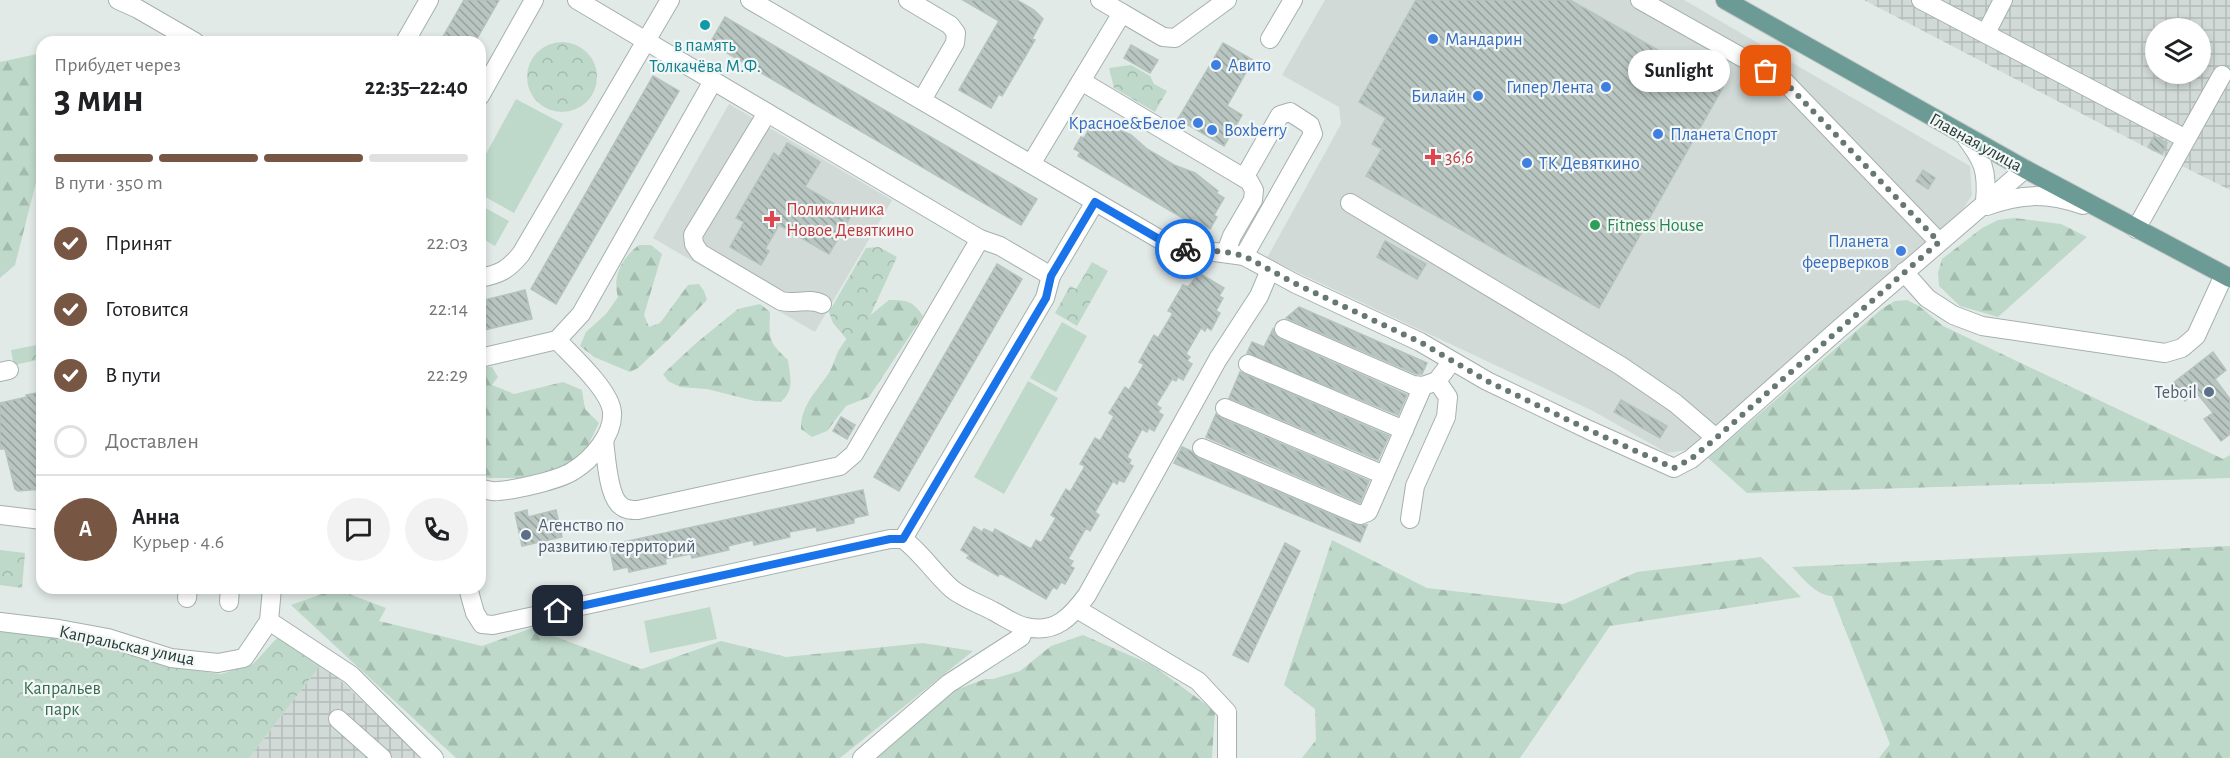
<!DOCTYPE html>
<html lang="ru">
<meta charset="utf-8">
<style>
:root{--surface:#fff;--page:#f2f2f2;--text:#202124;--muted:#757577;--line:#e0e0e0;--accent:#775644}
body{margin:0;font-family:"Alegreya Sans",sans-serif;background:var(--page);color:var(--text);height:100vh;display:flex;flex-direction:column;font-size:22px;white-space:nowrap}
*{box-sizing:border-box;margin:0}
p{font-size:20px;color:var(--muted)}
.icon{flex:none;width:33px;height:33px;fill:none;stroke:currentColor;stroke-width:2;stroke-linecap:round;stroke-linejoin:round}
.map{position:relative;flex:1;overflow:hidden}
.sheet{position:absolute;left:36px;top:36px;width:450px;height:558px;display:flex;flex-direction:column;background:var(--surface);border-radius:18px;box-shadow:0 3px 9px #0003}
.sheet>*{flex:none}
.fabs{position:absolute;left:2145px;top:18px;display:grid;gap:12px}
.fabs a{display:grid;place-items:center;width:66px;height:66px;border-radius:50%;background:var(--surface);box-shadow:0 3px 9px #0003;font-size:30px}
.pin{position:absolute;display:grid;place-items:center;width:51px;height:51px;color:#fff;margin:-26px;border-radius:12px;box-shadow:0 3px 9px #0006}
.courier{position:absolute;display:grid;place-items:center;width:60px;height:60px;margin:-30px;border:4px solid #1a73e8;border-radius:50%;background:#fff;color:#222;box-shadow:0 2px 8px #0007}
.bubble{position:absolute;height:42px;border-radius:21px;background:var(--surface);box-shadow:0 3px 9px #0003;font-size:20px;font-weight:700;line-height:42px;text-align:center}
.overview em{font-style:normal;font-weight:700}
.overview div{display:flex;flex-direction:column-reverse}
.overview{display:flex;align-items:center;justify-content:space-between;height:102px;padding:0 18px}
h1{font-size:39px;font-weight:700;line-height:45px}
.bar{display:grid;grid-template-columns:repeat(4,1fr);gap:9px 6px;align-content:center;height:72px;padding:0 18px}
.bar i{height:8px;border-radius:4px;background:var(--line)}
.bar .active{background:var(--accent)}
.bar p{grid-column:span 4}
.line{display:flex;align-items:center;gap:15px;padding:0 18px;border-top:2px solid var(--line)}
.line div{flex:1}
.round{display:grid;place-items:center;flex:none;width:63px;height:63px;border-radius:32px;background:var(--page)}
ol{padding:0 18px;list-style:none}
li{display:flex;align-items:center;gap:18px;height:66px}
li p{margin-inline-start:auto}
li .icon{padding:6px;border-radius:50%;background:var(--accent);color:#fff;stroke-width:4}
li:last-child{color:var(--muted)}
li i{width:33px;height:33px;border:3px solid var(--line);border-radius:50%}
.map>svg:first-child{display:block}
</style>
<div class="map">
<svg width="2230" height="758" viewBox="0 0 2230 758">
<defs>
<pattern id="industrial-grid" width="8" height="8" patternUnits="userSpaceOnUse" patternTransform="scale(1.5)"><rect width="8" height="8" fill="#d1dad7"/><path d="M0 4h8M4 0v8" fill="none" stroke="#b3bcb9"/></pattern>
<pattern id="forest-firs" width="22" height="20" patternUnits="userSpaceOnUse" patternTransform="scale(1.5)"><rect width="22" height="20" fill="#bed9c9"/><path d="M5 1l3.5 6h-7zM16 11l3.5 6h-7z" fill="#a3bbad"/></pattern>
<pattern id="park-crowns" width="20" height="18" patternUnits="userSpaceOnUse" patternTransform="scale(1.5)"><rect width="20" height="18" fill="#bed9c9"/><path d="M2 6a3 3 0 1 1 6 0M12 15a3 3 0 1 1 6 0" fill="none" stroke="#a3bbad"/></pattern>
<pattern id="building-back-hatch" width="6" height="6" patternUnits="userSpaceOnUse" patternTransform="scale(1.5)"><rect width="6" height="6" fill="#b8c5c1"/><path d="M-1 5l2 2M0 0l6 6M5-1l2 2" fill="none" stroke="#95a19e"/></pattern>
</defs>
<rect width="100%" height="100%" fill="#e2eae8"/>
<g fill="#d1dad7">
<path d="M1325,0H1684L1970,166L1972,195L1963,209L1704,441L1687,450L1667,453L1593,411L1267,258L1341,124L1339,107L1282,75Z"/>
<path d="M729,104L892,200L815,332L653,238Z"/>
</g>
<g fill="url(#industrial-grid)" fill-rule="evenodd">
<path d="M1864,0H2230V190L2174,162ZM2156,28H2200V74H2156Z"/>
<path d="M322,663L423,758H249Z"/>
</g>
<g fill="url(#forest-firs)">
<path d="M42,53V159L15,265L0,278V62Z"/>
<path d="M2014,218L2061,224L2087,237L1998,317L1960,306L1939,286L1938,273L1942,259L1982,228L1998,220Z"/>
<path d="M639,245H651L662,254L644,315L649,327L660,323L688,285L699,284L704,291L707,300L669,339L638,368L630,372L594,357L580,346L586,332L606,314L618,297C612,276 622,258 639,245Z"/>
<path d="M889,300C907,300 913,301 923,316L869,397L846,406L827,431L812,437L801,429C801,403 818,391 830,371C834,365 835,356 839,350C851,329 871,315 889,300Z"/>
<path d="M1907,300L1919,306L1943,326L2223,459L2230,455V478L1747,493L1708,458L1883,308L1895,301Z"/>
<path d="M760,304L770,312C769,338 768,342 788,360C790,378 795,389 781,402L755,401L707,389L680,387L668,381L663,374L695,344L738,309Z"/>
<path d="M480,367H492L498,377L492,385L514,394L563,382L582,390L585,409L599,423L587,447L571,464L521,478H487L480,475Z"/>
<path d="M1332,540L1427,588L1564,604L1637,572L1761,557L1801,597L1610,626L1520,758H1302L1316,740L1315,709L1284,685Z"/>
<path d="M2230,546V758H1879L1890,744L1832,596C1815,595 1803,578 1792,567Z"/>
<path d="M336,589L386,608L379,621L482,646L532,628L642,669L721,641L786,657L923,643L973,651L840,758H456L291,605Z"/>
<path d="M1083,635L1152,665L1215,711L1212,758H871L953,691L985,679H993L1020,671L1051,646Z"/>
</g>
<g fill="url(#park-crowns)">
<circle cx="562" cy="77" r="35"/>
<path d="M1131,65L1150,76L1154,84L1167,91L1155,112L1114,88L1109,68Z"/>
<path d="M879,247L897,257L855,349L833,323L829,312L866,248Z"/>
<path d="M1092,262L1108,271L1077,326L1055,313L1070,286L1076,289Z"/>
<path d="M42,344V359L14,365L11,350Z"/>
<path d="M0,550L25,553L22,588L0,585Z"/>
<path d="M0,626L57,634L170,667L221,674L253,664L277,638L322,663L249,758H0Z"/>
</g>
<g fill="#bed9c9">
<path d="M516,99L563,124L514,213L480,194V165Z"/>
<path d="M480,205L509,221L495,246L480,237Z"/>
<path d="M1062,322L1087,336L1056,392L1030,378Z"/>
<path d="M1028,381L1058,398L1004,494L974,477Z"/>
<path d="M710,607L717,639L650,653L644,621Z"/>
</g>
<g fill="url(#building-back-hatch)" stroke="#b5c3bf" stroke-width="1.5">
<path d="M464,0H499L475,42H440Z"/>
<path d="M963,0H1017L1034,10L1043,19L1032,39L1035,40L1002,96L999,94L991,108L959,90L999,21Z"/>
<path d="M1416,0H1570L1723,87L1599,308L1366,176L1382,149L1372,144L1386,118L1359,102Z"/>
<path d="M725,17L1037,199L1021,225L710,43Z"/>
<path d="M1223,43L1253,60L1227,106L1242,115L1224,146L1178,119Z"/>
<path d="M1131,45L1158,60L1150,73L1124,58Z"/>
<path d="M653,76L679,91L556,304L531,289Z"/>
<path d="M1093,121L1101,126L1103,123L1131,135L1147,149L1174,165L1195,173L1218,191L1216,193L1224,198L1214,215L1217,217L1210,229L1203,225L1201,229L1078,156L1080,152L1074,149L1081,137L1084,138Z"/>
<path d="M2154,136L2167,143L2162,154L2148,147Z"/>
<path d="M787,143L820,162L805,187L852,214L829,254L779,225L765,249L769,251L761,265L730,247L744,222L736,218L774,153L779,157Z"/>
<path d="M1923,170L1935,178L1928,189L1916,181Z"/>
<path d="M1385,241L1426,264L1417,279L1377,257Z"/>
<path d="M997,264L1022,279L899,491L874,477Z"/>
<path d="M1199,273L1224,288L1219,296L1223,298L1216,311L1220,313L1211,330L1207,327L1205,331L1201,328L1186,354L1190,357L1187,361L1192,364L1183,380L1178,377L1176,381L1172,379L1156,405L1161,408L1158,412L1163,415L1154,431L1149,428L1147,432L1142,429L1127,457L1131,460L1129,464L1133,466L1124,482L1119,480L1117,484L1113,481L1095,512L1099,515L1090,531L1086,528L1068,559L1073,561L1070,566L1074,568L1065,584L1061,582L1057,589L1053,587L1046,599L1000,573L998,576L967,558L969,555L961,550L974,527L982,532L984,529L993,533L995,529L1031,549L1036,540L1041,543L1056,518L1051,515L1066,489L1070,492L1085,466L1080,464L1095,438L1100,441L1114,416L1109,413L1125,387L1129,390L1144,364L1139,362L1154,335L1158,338L1173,313L1168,311L1183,285L1188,287Z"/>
<path d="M525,290L532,319L480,331V301Z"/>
<path d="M1299,307L1427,363L1422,374H1416L1286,318Z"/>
<path d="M1273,329L1275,335L1280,339L1407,395L1398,415L1247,353L1252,342L1264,347Z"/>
<path d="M2213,352L2226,370L2215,379L2230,399V434L2221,441L2204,419L2213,413L2196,392L2185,401L2172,384Z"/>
<path d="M1240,372L1389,436L1378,460L1229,398Z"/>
<path d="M42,392V442L38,447L42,459V489L18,491L15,489L5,449H0V403L27,397L26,395Z"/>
<path d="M1621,400L1667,426L1660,438L1614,412Z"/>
<path d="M1216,414L1221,418L1369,481L1360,503L1206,437Z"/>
<path d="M841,417L855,425L847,439L833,431Z"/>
<path d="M1182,447L1191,451L1198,458L1356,525H1367L1360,542L1174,463Z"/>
<path d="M863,490L868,515L854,518V523L817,531L816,527L789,532L790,537L754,545L753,540L728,546L729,550L692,558L691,554L665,559L666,564L629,572L628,567L614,570L609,545Z"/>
<path d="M527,510L528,517L556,510L562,537L522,546L515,513Z"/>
<path d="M1285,543L1300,551L1248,662L1233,655Z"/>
</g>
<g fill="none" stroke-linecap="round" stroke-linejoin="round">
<defs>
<g id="minor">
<path d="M118,0L138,9L195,42"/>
<path d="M577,0L980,239L1000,246L1051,276"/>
<path d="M750,0L1171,246L1244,256L1296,284L1420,342L1487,381L1589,430L1674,468L1691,459L1716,438L1840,328L2025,169"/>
<path d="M908,0L950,25L956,33L955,43L922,100"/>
<path d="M1100,0L1122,13"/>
<path d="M1640,0L1784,81L1939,242"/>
<path d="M1921,0L2186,139"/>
<path d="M1986,33L2003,0"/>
<path d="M1270,39L1293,0"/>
<path d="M405,42L429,0"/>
<path d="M1081,81L1249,181L1254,190L1253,200L1232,236L1226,252"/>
<path d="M480,96L534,0"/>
<path d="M767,113L693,235L694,244L700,253L781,301C795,305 809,297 822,304"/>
<path d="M1964,135C1983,160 1988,170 1985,202"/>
<path d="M1031,164L1122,13L1163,37L1175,38L1227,0"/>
<path d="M1244,178L1280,115L1290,112L1310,125L1313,134L1244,256"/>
<path d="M1350,203L1621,366L1675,403L1716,438"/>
<path d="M1987,206C2022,193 2047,193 2083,205"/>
<path d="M2136,229L2222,75"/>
<path d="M1904,272L1927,298L1953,315L1982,326L2165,353L2182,348L2196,336L2224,275"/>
<path d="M480,278C500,274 508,270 521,254L670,0"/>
<path d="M1284,329L1413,385L1423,386"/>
<path d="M480,358L557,340L581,314L713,81"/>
<path d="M1248,364L1404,430"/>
<path d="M0,372L9,370"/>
<path d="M1225,408L1384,475"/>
<path d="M604,440C606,456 608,495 620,505C625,510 631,510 638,510L840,466L854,454L980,239"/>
<path d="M1202,448L1360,515L1368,512L1423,386L1437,381L1452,361"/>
<path d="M480,488C486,490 492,492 498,491C515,490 559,480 573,471C591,460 614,435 612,412C610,390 572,356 557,340"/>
<path d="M0,515L42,520"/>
<path d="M1410,519L1415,486L1446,417L1448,397L1437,381"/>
<path d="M903,539C922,553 934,573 952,589C963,598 980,604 993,611C1003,616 1015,625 1026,627C1055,634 1071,617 1087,595L1218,359L1259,296L1270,270"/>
<path d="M903,539L1045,298L1051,276L1095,202"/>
<path d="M468,588L475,613L482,624L493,625L890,539H903"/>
<path d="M187,598L188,588"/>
<path d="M229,602L230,588"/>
<path d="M1077,609L1198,681L1227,712V758"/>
<path d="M269,621L351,675L434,758"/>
<path d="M0,622L59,629L108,638L171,658L218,663L244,658L269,621L272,588"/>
<path d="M338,719L382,758"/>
<path d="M862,758L948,684L1021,637L1025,627"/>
</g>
<path id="major" d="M1725,0L2025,169L2230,278"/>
</defs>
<use href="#minor" stroke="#a5b1af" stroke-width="20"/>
<use href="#major" stroke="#bdc4c3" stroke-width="20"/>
<use href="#minor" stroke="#fff" stroke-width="18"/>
<use href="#major" stroke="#6c9b95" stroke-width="18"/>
</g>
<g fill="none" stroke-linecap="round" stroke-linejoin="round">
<path stroke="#667774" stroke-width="6" stroke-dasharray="0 10.8" d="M1185,249L1226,252L1244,256L1296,284L1420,342L1487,381L1589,430L1674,468L1691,459L1716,438L1939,242L1784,81L1766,71"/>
<path stroke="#1a73e8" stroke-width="8" d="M558,611L890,539H903L1046,298L1051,276L1095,202L1171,246L1185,249"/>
</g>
<circle fill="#0f9aa8" stroke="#f2f7f5" stroke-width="2" cx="705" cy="25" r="6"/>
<g fill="#3f7fe0" stroke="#f2f7f5" stroke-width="2">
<circle cx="1433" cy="39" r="6"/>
<circle cx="1216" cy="65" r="6"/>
<circle cx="1606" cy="87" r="6"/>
<circle cx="1478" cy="96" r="6"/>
<circle cx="1198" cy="123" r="6"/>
<circle cx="1212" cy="130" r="6"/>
<circle cx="1658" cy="134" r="6"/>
<circle cx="1527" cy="163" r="6"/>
<circle cx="1901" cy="251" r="6"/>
</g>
<g fill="#e0444e" stroke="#f2f7f5" stroke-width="2">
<path d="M1430 148h6v6h6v6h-6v6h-6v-6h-6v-6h6z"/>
<path d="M769 210h6v6h6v6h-6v6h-6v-6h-6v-6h6z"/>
</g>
<circle fill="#2e9e5b" stroke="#f2f7f5" stroke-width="2" cx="1595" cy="225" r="6"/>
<g fill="#5c6f8a" stroke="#f2f7f5" stroke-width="2">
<circle cx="2209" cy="392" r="6"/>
<circle cx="526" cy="535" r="6"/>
</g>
<g text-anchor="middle" stroke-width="4.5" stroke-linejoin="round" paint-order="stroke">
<g font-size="18" fill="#366cbe" stroke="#f2f7f5" text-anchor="start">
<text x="1445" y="45">Мандарин</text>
<text x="1228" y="71">Авито</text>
<text x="1594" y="93" text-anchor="end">Гипер Лента</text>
<text x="1466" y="102" text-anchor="end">Билайн</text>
<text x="1186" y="129" text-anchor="end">Красное&amp;Белое</text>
<text x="1224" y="136">Boxberry</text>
<text x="1670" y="140">Планета Спорт</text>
<text x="1539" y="169">ТК Девяткино</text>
<text x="1889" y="247" text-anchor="end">Планета<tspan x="1889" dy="21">феерверков</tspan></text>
</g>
<g font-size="18" fill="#0d838f" stroke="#f2f7f5">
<text x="705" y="51">в память<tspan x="705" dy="21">Толкачёва М.Ф.</tspan></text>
</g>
<g font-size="18" fill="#243936" stroke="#f2f7f5">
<text transform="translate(1976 142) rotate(29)" y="6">Главная улица</text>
<text transform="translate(127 645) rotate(12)" y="6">Капральская улица</text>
</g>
<g font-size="18" fill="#be3a42" stroke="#f2f7f5" text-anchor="start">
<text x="1445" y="163">36,6</text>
<text x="786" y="215">Поликлиника<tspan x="786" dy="21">Новое Девяткино</tspan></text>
</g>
<g font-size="18" fill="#27864d" stroke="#f2f7f5" text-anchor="start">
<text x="1607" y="231">Fitness House</text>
</g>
<g font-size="18" fill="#4e5e75" stroke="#f2f7f5" text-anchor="end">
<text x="2197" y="398">Teboil</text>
<text x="538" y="531" text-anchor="start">Агенство по<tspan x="538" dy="21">развитию территорий</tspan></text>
</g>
<g font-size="18" fill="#346b50" stroke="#f2f7f5">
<text x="62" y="694">Капральев<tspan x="62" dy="21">парк</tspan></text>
</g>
</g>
</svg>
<div class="fabs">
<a><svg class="icon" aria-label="layers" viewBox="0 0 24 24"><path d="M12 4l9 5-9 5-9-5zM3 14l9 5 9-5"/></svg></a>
</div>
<div class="pin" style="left:1766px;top:71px;background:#ea580c"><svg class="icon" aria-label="bag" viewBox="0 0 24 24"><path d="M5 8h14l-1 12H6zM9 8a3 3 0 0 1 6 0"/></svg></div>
<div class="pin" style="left:558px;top:611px;background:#1f2937"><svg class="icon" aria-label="home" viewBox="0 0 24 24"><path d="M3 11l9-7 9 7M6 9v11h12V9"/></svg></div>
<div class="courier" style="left:1185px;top:249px"><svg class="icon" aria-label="bike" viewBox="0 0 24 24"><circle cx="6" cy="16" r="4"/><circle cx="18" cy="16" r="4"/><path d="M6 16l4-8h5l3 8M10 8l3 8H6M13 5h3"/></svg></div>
<div class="bubble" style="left:1628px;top:50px;width:102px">Sunlight</div>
<section class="sheet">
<div class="overview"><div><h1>3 мин</h1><p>Прибудет через</p></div><em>22:35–22:40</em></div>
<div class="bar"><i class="active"></i><i class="active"></i><i class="active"></i><i></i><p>В пути · 350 m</p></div>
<ol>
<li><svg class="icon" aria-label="check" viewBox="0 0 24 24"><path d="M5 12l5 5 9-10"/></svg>Принят<p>22:03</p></li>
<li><svg class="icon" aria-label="check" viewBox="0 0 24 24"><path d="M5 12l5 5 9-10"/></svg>Готовится<p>22:14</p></li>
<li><svg class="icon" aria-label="check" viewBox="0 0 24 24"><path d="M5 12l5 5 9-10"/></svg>В пути<p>22:29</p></li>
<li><i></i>Доставлен</li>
</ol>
<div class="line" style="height:108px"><b class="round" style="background:var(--accent);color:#fff">А</b><div><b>Анна</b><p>Курьер · 4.6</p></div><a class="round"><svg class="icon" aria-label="chat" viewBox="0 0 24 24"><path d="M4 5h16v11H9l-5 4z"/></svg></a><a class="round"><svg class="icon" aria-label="phone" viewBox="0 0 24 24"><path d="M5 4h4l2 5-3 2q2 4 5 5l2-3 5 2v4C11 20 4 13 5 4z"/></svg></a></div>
</section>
</div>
